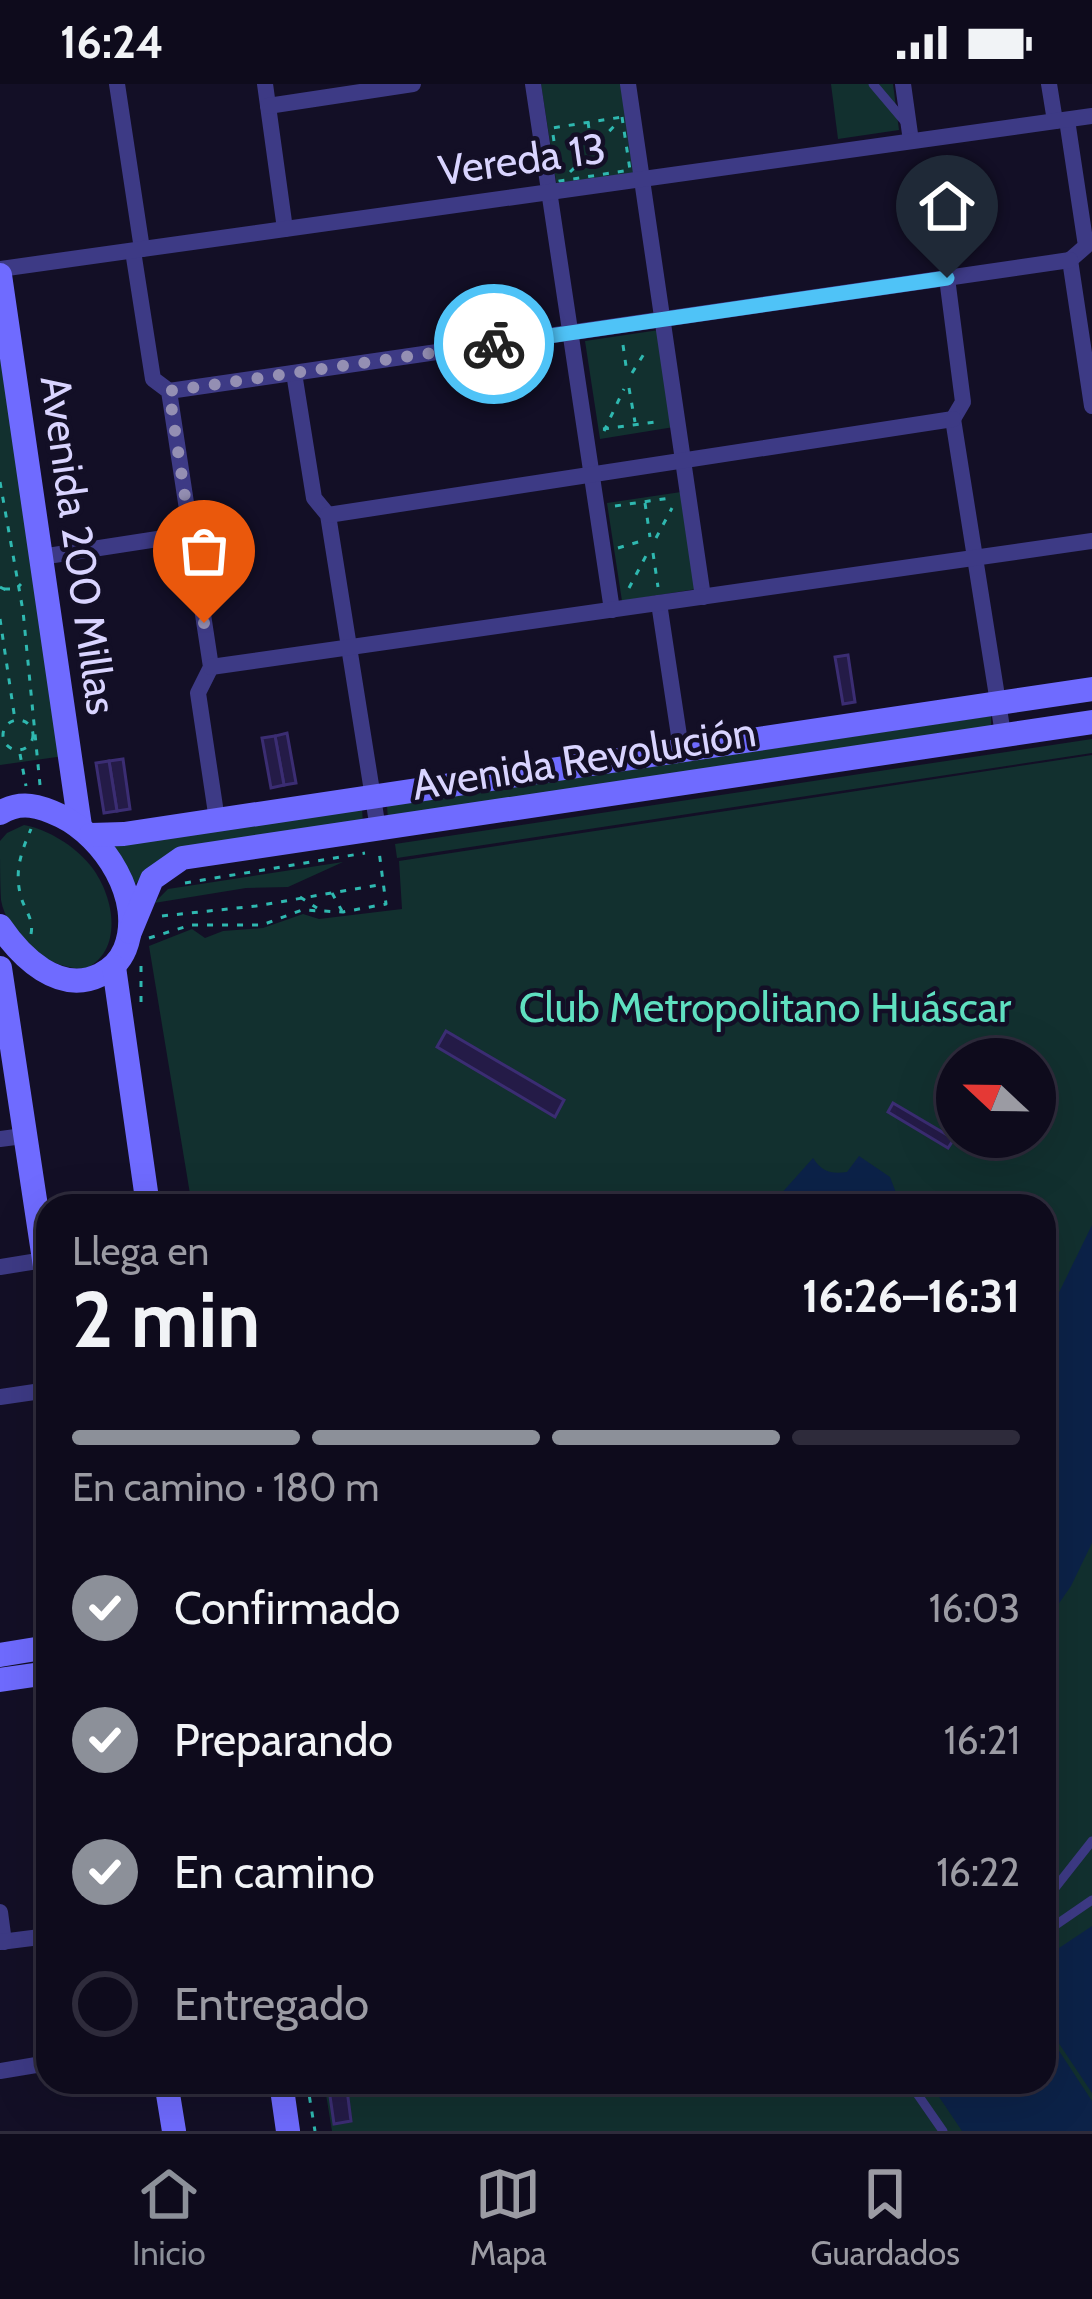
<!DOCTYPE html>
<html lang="es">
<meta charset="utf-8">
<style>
:root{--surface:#0e0b1c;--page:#171425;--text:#f1f3f6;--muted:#9b9ba3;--line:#2e2b3b;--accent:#8c9099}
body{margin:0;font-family:Cabin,sans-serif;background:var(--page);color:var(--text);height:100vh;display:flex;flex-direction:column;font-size:45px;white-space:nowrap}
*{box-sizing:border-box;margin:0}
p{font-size:39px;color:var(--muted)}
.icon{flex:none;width:66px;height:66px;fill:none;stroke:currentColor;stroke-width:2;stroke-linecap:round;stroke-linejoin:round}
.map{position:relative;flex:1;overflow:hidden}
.details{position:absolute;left:36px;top:1110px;width:1020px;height:900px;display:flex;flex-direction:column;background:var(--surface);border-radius:36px;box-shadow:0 12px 48px #0002,0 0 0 3px var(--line)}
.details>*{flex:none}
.needle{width:78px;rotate:292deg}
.buttons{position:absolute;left:936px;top:954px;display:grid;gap:24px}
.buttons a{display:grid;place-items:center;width:120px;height:120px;border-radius:50%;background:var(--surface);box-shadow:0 12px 48px #0002,0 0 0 3px var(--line);font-size:60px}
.pin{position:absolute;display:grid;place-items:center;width:102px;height:102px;color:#fff;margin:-123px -51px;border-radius:50% 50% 50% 0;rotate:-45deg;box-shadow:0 0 12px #0007}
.pin .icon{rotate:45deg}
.courier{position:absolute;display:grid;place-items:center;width:120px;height:120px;margin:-60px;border:9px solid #4fc3f7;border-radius:50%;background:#fff;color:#222;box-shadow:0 3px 15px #0007}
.headline em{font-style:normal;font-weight:700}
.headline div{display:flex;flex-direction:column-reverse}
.headline{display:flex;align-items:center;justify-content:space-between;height:204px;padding:0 36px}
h1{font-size:78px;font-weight:700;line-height:90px}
.bar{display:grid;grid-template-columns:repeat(4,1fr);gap:18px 12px;align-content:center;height:144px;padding:0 36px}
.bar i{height:15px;border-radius:9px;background:var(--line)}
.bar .selected{background:var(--accent)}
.bar p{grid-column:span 4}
ol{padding:0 36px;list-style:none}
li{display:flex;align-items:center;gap:36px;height:132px}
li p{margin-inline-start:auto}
li .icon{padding:12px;border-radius:50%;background:var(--accent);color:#fff;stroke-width:4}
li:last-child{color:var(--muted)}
li i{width:66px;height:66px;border:6px solid var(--line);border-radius:50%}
.status{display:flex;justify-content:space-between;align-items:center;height:84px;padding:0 60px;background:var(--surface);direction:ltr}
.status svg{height:33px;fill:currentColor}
.tabs{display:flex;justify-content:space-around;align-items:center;height:168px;border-top:3px solid var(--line);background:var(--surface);font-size:33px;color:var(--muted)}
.tabs a{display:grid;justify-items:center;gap:6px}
.tabs .selected{color:var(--accent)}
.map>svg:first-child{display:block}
</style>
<div class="status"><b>16:24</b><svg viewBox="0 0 49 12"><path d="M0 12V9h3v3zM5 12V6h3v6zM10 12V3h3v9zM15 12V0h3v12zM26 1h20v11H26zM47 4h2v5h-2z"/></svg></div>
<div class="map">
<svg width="1092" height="2047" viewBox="0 0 1092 2047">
<rect width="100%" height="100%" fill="#130f26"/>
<g fill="#12302f" fill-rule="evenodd">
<path d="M541,0H621L635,90L557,103Z"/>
<path d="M831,0H893L899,46L838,55Z"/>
<path d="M0,242L64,672L0,681Z"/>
<path d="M659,246L674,343L600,355L585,257Z"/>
<path d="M681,408L696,505L622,517L607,419Z"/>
<path d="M991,632V646L388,736L387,722Z"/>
<path d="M1092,655V669L397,774L395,760Z"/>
<path d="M1092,671V2047H332L324,1998H1044V1122H192L149,862L192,845L205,854L223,847L263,844L303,830L319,835L402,825L399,777ZM957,975H1035V1053H957Z"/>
<path d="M362,725L363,740L153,783L133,802L114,761Z"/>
<path d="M24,741C49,746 73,761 90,781C113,809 125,864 87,884C51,889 7,851 1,816C0,798 0,776 0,757L7,749Z"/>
<path d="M343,778L288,803L246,804L154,819L168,805Z"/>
</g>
<g fill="#0c2248">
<path d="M859,1072L890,1093L901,1122H755L779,1112L813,1074C822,1088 831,1090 847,1088Z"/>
<path d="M1092,1141V1459L1071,1502L1044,1541V1239Z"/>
<path d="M1092,1842V2009L1044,1937V1874Z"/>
<path d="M1044,1944L1092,2017V2047H962L929,1998H1044Z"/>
</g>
<g fill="#241b47" stroke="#3b2d73" stroke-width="3">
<path d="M848,571L855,618L843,620L835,573Z"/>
<path d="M287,649L296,699L284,701L275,652Z"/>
<path d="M275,652L284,701L271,704L262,654Z"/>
<path d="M123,675L130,725L117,727L109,677Z"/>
<path d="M109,677L117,727L104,729L96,679Z"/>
<path d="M446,947L564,1016L555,1033L437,963Z"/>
<path d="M893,1019L954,1055L948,1064L888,1028Z"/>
<path d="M328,1998H346L351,2037L334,2040Z"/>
</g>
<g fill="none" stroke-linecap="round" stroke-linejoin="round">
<g stroke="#2fb8b0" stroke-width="3" stroke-dasharray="6 9" stroke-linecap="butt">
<path d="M622,33L630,86L560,97L552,44Z"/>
<path d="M588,38L591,59"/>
<path d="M599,58L618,38"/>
<path d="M570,88L586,73"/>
<path d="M623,261L627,289"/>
<path d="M632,289L647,265"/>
<path d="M629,304L635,338"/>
<path d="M603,345L662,337"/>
<path d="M604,347L624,305"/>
<path d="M0,398L23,527L40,701"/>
<path d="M645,419L650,453"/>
<path d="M615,422L670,414"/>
<path d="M656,454L672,424"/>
<path d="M618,464L645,456"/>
<path d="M653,469L658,503"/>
<path d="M0,503L4,505L0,512"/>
<path d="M629,504L648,468"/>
<path d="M4,505H16L21,500"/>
<path d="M0,535L15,636"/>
<circle cx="18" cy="651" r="15"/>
<path d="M20,670L26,702"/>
<path d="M185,799L365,769"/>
<path d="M332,809L342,827"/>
<path d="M300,813L317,824"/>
<path d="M162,832L256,822L384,800"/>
<path d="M31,850C34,835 25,827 21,813C14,788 21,768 31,745"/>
<path d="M149,854L191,841H262L302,826L343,828L386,820L379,767"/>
<path d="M141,918V880"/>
<path d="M307,1998L315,2047"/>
</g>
<g stroke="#3d3a85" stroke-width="9">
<path d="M873,0L906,39"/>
<path d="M1044,1818L1092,1757"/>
<path d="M1044,1849L1092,1816"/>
<path d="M909,1998L943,2047"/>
</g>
<g stroke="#3d3a85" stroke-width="16">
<path d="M117,0L142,165"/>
<path d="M265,0L285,145"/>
<path d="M533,0L612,526"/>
<path d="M628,0L703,513"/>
<path d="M903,0L911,57"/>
<path d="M1049,0L1055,37"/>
<path d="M268,22L413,0"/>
<path d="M1067,36L1086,162L1070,176"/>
<path d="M133,167L153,295L169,307L211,583L198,609L217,736"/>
<path d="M1070,176L1092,322"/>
<path d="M0,185L1092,32"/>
<path d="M947,194L963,318L953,335"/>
<path d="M294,289L314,414L328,431L378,745"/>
<path d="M169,307L1070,176"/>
<path d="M953,335L1003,650"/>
<path d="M328,431L953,335"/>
<path d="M41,473L190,450"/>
<path d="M659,519L681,665"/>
<path d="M211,583L1092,457"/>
<path d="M0,1055L23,1052"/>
<path d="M0,1183L44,1176"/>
<path d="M0,1313L48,1306"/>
<path d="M0,1828L4,1858"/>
<path d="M0,1858L48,1852"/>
<path d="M0,1987L48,1979"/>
</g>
<g stroke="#6f6bff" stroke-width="24">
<path d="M0,191L80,742"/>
<path d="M0,729C21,716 40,722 61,732C104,753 145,815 125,865C120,877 112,885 100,891C59,911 21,873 0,842"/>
<path d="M91,751L124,750L1092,605"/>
<path d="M130,848L152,795L182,774L1092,638"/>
<path d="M114,883L148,1122"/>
<path d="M0,884L48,1202"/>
<path d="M0,1571L48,1563"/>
<path d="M0,1596L48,1589"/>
<path d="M166,1998L174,2047"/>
<path d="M281,1998L288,2047"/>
</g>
</g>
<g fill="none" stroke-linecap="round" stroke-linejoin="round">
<path stroke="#948fb3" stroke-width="12" stroke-dasharray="0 21.6" d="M204,539L169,307L494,260"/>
<path stroke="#4fc3f7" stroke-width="15" d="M494,260L947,194"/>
</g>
<g text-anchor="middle" stroke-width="9" stroke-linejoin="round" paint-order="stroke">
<g font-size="42" fill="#d9d4ff" stroke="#130f26">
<text transform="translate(522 75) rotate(-8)" y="15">Vereda 13</text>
<text transform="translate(79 461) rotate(82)" y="15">Avenida 200 Millas</text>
<text transform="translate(584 674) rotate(-9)" y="15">Avenida Revolución</text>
</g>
<g font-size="42" fill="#5fe0c0" stroke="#130f26">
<text x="765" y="938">Club Metropolitano Huáscar</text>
</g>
</g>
</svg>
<div class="buttons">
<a><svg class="needle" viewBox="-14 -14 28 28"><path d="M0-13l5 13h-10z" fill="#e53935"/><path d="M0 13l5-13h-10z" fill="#9b9ba3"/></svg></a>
</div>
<div class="pin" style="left:204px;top:539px;background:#ea580c"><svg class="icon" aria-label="bag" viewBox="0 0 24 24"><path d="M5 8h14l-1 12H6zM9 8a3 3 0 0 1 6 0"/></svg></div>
<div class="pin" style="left:947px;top:194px;background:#1f2937"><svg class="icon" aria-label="home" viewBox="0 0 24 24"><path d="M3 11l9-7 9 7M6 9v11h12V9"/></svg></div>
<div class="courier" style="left:494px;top:260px"><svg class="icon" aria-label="bike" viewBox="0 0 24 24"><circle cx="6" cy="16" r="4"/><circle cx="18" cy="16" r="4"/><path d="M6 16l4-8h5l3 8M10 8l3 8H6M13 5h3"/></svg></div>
<section class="details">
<div class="headline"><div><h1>2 min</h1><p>Llega en</p></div><em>16:26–16:31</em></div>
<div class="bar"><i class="selected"></i><i class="selected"></i><i class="selected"></i><i></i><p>En camino · 180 m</p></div>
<ol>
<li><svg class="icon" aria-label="check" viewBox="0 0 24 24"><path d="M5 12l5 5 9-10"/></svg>Confirmado<p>16:03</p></li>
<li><svg class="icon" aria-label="check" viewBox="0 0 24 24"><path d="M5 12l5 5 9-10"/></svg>Preparando<p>16:21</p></li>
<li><svg class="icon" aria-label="check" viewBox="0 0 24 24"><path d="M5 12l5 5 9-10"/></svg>En camino<p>16:22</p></li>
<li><i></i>Entregado</li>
</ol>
</section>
</div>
<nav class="tabs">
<a class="selected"><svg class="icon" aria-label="home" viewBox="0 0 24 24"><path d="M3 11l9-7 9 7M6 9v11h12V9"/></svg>Inicio</a>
<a><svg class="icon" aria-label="map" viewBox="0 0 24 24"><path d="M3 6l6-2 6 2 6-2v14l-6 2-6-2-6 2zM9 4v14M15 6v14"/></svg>Mapa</a>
<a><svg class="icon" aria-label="saved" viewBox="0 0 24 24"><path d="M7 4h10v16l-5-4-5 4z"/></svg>Guardados</a>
</nav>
